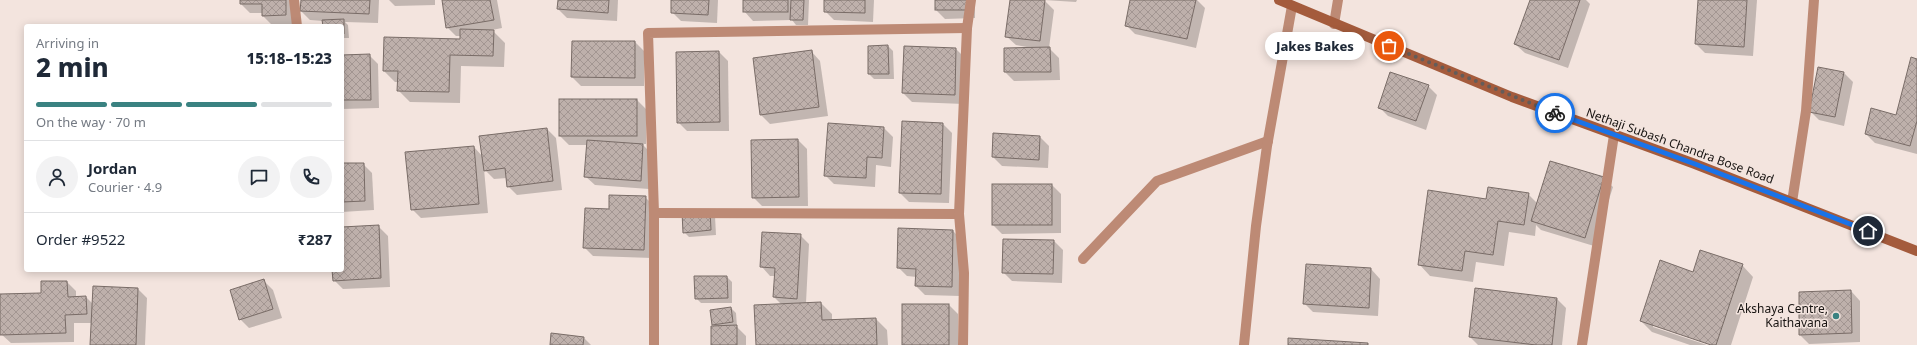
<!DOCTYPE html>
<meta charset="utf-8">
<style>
:root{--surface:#fff;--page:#f2f2f3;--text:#1f2937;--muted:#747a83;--line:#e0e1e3;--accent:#3a8281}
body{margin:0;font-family:"Noto Sans",sans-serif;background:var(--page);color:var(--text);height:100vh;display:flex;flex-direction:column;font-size:15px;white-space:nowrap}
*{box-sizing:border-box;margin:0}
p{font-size:13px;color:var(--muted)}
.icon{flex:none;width:22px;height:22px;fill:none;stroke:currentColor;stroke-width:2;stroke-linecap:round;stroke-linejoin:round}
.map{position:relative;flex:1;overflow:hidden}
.drawer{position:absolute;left:24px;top:24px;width:320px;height:248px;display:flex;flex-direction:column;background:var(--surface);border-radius:4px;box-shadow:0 2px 10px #0003}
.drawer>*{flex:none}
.pin{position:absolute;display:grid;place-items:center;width:34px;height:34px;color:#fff;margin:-17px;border:2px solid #fff;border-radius:50%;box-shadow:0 1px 4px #0007}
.courier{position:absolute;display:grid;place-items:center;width:40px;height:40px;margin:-20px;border:3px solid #1a73e8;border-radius:50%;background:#fff;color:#222;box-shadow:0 1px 5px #0007}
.bubble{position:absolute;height:28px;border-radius:14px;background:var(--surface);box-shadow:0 2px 10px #0003;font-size:13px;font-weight:800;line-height:28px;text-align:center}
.head em{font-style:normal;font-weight:800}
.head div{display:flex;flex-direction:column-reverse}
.head{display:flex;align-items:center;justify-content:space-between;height:68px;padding:0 12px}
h1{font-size:26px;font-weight:800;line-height:30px}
.bar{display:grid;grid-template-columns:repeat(4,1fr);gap:6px 4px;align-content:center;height:48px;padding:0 12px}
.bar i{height:5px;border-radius:3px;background:var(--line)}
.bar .on{background:var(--accent)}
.bar p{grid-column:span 4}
.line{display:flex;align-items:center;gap:10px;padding:0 12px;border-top:1px solid var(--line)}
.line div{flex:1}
.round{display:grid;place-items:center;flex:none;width:42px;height:42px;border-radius:21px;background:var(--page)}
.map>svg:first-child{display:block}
</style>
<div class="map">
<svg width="1917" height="345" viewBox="0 0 1917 345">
<defs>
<pattern id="building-cross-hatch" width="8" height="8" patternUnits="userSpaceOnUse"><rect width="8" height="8" fill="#beb0ab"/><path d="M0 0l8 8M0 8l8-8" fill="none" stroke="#a39692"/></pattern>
</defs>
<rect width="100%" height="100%" fill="#f3e4de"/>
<g fill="#0003">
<path d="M241,0H294L295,24L272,25L263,16V13H250L241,4Z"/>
<path d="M302,0H379L378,23L345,22L348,25L349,38H342V26H324L323,21L310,20L301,11Z"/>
<path d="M389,0H435V5L395,6Z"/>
<path d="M443,0H497L502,28L492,30L505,43L504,67L461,66L460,103L410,102L398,90L399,82H395L384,71L461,40V36H456L447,27Z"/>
<path d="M559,0H618L617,21L567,18L558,9Z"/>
<path d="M672,0H718L717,23L681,21L672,12Z"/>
<path d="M744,0H809L808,25H796L792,20L753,21L744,11Z"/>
<path d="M825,0H874L873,22L834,20L825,11Z"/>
<path d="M936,0H975V18L945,19L936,10Z"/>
<path d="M1011,0H1077L1076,2L1044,0L1054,10L1049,48L1059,58L1060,80L1014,81L1005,72L1032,48L1016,45L1006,36Z"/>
<path d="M1131,0H1197L1205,8L1196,48L1135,34L1126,25Z"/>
<path d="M1531,0H1586L1590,4L1568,68L1525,53L1515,44Z"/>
<path d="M1699,0H1757L1753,56L1705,53L1696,44Z"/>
<path d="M573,42H635L644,51V86H581L572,77Z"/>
<path d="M888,46L893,51L894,79H874L869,74V47Z"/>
<path d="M905,47L956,49L965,58L964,104L912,102L903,93Z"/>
<path d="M811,51L820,61L828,116L770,124L761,115Z"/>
<path d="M719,52L728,61L729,131H687L678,122Z"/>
<path d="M369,55L378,64L379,108L342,109V56Z"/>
<path d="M1917,60V154L1875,143L1866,134L1896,116Z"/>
<path d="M1844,73L1853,82L1844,126L1819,120L1810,111Z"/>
<path d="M1428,86L1437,95L1426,130L1388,116L1379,107Z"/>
<path d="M637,100L646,109V144H642L652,154L649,189L595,185L585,176L588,145H569L560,136Z"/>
<path d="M903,122L943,124L952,133L949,203L909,202L900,193Z"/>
<path d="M884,128L893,137L891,167L876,165L875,187L834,184L825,175Z"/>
<path d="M547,129L556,138L562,190L517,195L508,186L507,178L494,179L484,169L488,213L421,218L412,209L474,147L483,157Z"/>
<path d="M1040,137L1049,146L1048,168L1002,166L993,157Z"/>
<path d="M798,140L807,149L808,206H762L753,197Z"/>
<path d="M342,164H363L372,173L374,210L342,212Z"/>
<path d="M1603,178L1613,187L1594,246L1541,230L1536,225L1535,236L1509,232L1504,266L1476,262L1473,282L1430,276L1419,264L1487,200L1528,194L1538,204Z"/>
<path d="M1052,185L1061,194V233L1002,234L993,225Z"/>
<path d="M645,197L654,206L652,258L593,256L584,247Z"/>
<path d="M715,216L716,235L689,237L684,232Z"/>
<path d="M378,226L388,236L390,287L343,289L334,280L333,270H342V228Z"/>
<path d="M953,231L962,240L960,296L925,295L916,286L917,277L907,276L898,267Z"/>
<path d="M800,235L809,244L806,303H821L832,314V321L876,319L887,330L888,345H757L782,305L774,297L775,276H770L761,266Z"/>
<path d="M1054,241L1063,250L1062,283L1012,281L1003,272Z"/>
<path d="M1742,265L1753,277L1731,345H1714L1653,324V327L1707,345H1690L1652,332L1641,321L1693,273Z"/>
<path d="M1371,269L1380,279L1378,316L1313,312L1304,303Z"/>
<path d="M727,277L732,282V303H701L696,298Z"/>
<path d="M264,281L273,290L282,318L249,328L240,319Z"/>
<path d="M42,282H67L76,291V297H86L93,304L94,288L138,289L147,298L145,345H91L92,323H74V342L11,343L1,334L42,294Z"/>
<path d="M1851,291L1860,301V342L1809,344L1800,335Z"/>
<path d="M1557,299L1566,308L1562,345H1478L1470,337Z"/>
<path d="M949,305L958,314V345H903Z"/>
<path d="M731,308L736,313L737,327L746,336V345H712L715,327L713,324Z"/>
<path d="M584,338L591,345H551Z"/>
</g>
<g fill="url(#building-cross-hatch)" stroke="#796c67">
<path d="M240,0H286V15L262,16V4H240Z"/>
<path d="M301,0H370L369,14L300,11Z"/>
<path d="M442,0H490L494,20L446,28Z"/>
<path d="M558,0H609L608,13L557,9Z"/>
<path d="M671,0H709L708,15L671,13Z"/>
<rect x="743" y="0" width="45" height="12"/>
<path d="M791,0H804L803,20H790Z"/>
<path d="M824,0H865V13L824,12Z"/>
<rect x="935" y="0" width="32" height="10"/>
<path d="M1010,0H1045L1040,41L1005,37Z"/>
<path d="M1130,0H1196L1187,39L1125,26Z"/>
<path d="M1530,0H1580L1559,60L1514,44Z"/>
<path d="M1698,0H1747L1744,47L1695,44Z"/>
<path d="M344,19V34H342V26H323L322,20Z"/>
<path d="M460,29L494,30L493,56L450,55L449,92L397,91L398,71H383L384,37L460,39Z"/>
<path d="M572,41H635V78L571,77Z"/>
<path d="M888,45L889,74H868V46Z"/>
<path d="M904,46L956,48L955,95L902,93Z"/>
<path d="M1050,47L1051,72H1004V48Z"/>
<path d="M812,50L819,107L760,115L753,58Z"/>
<path d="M719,51L720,122L677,123L676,52Z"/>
<path d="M370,54L371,100H342V55Z"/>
<path d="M1911,57L1917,59V121L1910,146L1865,134L1871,108L1896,115Z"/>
<path d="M1818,67L1844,72L1835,117L1809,112Z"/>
<path d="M1390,72L1429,85L1416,121L1378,108Z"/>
<rect x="559" y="99" width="78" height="37"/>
<path d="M902,121L943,123L941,194L899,193Z"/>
<path d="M828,123L884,127L882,158L867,157L866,178L824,176Z"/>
<path d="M547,128L553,181L507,187L505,168L484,171L479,136Z"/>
<path d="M993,133L1040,136L1039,160L992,157Z"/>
<path d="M798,139L799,197L752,198L751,140Z"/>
<path d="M587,140L643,144L641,181L584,177Z"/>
<path d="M474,146L479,204L411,210L405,152Z"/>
<path d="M1550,161L1604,177L1585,238L1531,221Z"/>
<path d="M342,163H364L365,201L342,202Z"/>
<rect x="992" y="184" width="60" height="41"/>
<path d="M1488,187L1529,193L1524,225L1498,221L1493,255L1465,251L1462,271L1418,265L1428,190L1486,199Z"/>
<path d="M609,195L646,196L644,250L583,248L585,208L609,209Z"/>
<path d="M710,210L711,230L683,233L682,212Z"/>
<path d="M379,225L381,278L333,281L332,270H342V227Z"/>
<path d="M898,228L953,230L952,287L915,286L916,269L897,268Z"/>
<path d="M762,232L801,234L797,299L773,297L775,268L760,267Z"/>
<path d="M1003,239L1054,240L1053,274L1002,273Z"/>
<path d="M1700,250L1743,264L1716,345H1711L1640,321L1660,260L1693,272Z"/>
<path d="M1306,264L1371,268L1369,308L1303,304Z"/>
<path d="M694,276H727L728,298L695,299Z"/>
<path d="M264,279L273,309L239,320L230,290Z"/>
<path d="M41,281H67L68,297L86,296L87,314L65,315L66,333L0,335V294L41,293Z"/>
<path d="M93,286L138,288L136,345H90Z"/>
<path d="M1475,288L1557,298L1552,345H1536L1469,337Z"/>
<path d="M1851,290L1852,333L1799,335V292Z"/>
<path d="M821,302L822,320L876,318L877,345H756L754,305Z"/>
<rect x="902" y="304" width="47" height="41"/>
<path d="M731,307L733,322L712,325L710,310Z"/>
<path d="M737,325V345H711V326Z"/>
<path d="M551,333L584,337L583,345H550Z"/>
<path d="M1288,338L1368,343V345H1288Z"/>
</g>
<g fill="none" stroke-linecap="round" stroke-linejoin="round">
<path stroke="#bd8a75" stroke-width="10" d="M294,0L297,26"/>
<g stroke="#bd8a75" stroke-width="10">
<path d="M1334,24L1338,0"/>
<path d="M1792,202L1806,111L1814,0"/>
<path d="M654,213L959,214"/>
<path d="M1083,259L1157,181L1268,141"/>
<path d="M654,345V213L648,33L967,28"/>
<path d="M963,345L964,273L959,214L967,28L971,0"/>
<path d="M1244,345L1256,226L1267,146L1292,6"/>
<path d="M1582,345L1614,135"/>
</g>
<path stroke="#a45b3c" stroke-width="10" d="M1279,0L1512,97L1695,164L1917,251"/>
</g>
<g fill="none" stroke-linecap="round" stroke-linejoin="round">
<path stroke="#645c59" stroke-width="4" stroke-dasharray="0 7.2" d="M1389,46L1555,113"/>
<path stroke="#1a73e8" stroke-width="5" d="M1555,113L1695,164L1868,231"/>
</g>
<circle fill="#3a8281" stroke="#f3e4de" stroke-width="1.5" cx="1836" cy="316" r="4"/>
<g text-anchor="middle" stroke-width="3" stroke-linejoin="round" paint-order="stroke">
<g font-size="12" fill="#171311" stroke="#f3e4de">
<text transform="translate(1680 146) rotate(20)" y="4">Nethaji Subash Chandra Bose Road</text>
</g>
<g font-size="12" fill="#171311" stroke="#f3e4de" text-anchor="end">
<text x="1828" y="313">Akshaya Centre,<tspan x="1828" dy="14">Kaithavana</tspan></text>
</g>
</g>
</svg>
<div class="pin" style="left:1389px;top:46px;background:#ea580c"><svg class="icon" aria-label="bag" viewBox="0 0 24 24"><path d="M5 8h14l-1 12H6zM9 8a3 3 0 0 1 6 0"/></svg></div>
<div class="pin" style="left:1868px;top:231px;background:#1f2937"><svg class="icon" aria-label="home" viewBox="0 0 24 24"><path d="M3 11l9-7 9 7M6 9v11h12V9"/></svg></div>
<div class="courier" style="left:1555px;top:113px"><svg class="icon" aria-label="bike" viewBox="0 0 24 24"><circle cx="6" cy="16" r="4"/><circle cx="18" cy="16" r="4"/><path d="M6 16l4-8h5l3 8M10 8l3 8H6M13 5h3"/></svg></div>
<div class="bubble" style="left:1265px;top:32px;width:100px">Jakes Bakes</div>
<section class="drawer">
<div class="head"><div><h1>2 min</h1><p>Arriving in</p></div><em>15:18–15:23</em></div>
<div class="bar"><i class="on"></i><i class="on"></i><i class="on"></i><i></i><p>On the way · 70 m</p></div>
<div class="line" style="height:72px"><a class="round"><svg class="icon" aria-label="person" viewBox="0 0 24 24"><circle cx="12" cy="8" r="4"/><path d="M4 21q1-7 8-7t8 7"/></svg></a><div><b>Jordan</b><p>Courier · 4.9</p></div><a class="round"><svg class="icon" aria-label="chat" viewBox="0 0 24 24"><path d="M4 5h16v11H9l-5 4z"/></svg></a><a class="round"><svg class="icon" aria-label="phone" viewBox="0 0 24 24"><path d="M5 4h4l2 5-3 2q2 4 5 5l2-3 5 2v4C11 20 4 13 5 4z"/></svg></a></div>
<div class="line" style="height:52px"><div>Order #9522</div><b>₹287</b></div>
</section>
</div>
